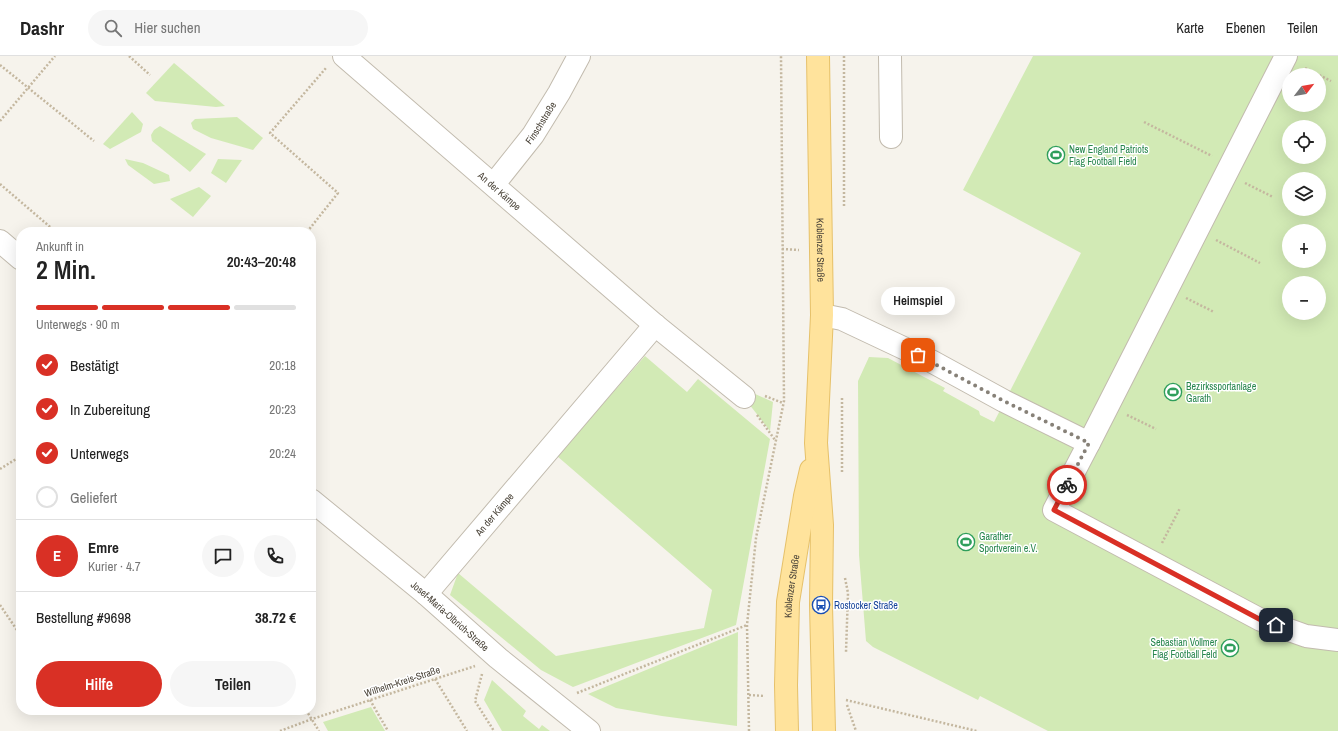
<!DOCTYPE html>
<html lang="de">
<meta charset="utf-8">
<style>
:root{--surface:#fff;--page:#f6f6f6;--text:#222;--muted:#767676;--line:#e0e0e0;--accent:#d93025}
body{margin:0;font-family:"Archivo Narrow",sans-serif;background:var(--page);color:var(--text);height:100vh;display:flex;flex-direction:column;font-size:15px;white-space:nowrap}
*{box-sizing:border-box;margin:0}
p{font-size:13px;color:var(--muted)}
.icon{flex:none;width:22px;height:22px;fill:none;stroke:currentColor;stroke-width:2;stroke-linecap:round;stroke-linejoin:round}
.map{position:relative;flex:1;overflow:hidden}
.side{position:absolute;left:16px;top:171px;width:300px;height:488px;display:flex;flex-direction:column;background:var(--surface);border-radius:16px;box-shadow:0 4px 16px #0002}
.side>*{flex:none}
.needle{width:26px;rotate:59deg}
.fabs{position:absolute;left:1282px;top:12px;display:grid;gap:8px}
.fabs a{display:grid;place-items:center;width:44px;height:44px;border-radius:50%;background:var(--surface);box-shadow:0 4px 16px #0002;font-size:20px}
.pin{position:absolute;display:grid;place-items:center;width:34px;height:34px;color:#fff;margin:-17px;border-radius:8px;box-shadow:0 2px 6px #0006}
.courier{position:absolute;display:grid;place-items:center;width:40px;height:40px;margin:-20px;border:3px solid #d93025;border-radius:50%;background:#fff;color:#222;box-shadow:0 1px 5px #0007}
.bubble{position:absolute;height:28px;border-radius:14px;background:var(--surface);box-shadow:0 4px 16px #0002;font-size:13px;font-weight:600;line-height:28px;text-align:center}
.summary em{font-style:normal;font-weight:600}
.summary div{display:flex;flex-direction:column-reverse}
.summary{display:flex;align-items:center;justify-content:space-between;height:68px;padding:0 20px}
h1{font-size:26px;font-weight:600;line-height:30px}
.bar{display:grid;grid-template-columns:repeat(4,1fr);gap:6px 4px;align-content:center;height:48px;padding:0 20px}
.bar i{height:5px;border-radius:3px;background:var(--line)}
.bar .current{background:var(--accent)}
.bar p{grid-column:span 4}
.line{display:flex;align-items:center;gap:10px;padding:0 20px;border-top:1px solid var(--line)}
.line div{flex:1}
.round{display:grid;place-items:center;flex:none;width:42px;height:42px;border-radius:21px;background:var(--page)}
ol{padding:0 20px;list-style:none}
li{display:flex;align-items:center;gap:12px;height:44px}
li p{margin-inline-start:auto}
li .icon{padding:4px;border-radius:50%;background:var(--accent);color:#fff;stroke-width:4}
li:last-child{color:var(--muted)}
li i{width:22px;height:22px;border:2px solid var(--line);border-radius:50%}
.cta{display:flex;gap:8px;margin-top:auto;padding:8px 20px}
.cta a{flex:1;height:46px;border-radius:24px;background:var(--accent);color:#fff;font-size:16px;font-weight:600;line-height:46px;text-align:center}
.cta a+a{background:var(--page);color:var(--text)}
header{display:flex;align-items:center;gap:24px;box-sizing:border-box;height:56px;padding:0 20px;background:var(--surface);border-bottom:1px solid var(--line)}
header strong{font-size:19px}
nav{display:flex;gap:22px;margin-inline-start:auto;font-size:14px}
.search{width:280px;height:36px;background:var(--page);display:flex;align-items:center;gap:10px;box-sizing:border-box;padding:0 14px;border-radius:22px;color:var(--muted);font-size:15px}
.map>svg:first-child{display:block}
</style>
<header>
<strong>Dashr</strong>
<div class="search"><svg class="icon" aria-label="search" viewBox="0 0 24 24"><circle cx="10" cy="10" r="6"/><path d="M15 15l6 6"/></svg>Hier suchen</div>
<nav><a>Karte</a><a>Ebenen</a><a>Teilen</a></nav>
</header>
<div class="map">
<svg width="1338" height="675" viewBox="0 0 1338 675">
<rect width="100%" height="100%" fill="#f6f3ec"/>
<g fill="#d2eab5" fill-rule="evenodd">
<path d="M1033,0H1338V675H1048L980,640L978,644L873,591L866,585L859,499L858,325L869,301L888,302L945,332L943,335L979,355L980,359L994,366L1081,197L963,134ZM1289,19H1319V49H1289ZM1289,71H1319V101H1289ZM1289,123H1319V153H1289ZM1289,175H1319V205H1289ZM1289,227H1319V257H1289Z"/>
<path d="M174,7L225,50L216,51L155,45L146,37Z"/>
<path d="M132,56L143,68L141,76L110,93L103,88Z"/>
<path d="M237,61L263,82L253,94L211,82L193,73L191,67L195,63Z"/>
<path d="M160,70L206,98L190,116L152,85L151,79L154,74Z"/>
<path d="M125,103L143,107L169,119L170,125L154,128L128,109Z"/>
<path d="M218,103L242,104L226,127L211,117Z"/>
<path d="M199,131L211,140L193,161L170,143Z"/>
<path d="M645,300L687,336L698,323L770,383L736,569L573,631L541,614L450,539L458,517L556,600L704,572L712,534L557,400Z"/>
<path d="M753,337L773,346L770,375L749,348Z"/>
<path d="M738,576L737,670L662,660L616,652L588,638Z"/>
<path d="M492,624L526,655L523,660L539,673L542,669L550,675H502L484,644Z"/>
<path d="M371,651L385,675H328L323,666Z"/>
</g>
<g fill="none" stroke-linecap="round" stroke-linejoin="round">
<defs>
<g id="minor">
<path id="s1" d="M344,0L655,269L744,341"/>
<path d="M890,0L891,81"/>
<path id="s2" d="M494,128L533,79L559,37L579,0"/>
<path d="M0,185L21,203"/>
<path d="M822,259L842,263L931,305L1004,345L1089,387L1054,454L1261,564L1306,580L1338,584"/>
<path d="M1089,387L1286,0"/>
<path id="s3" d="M311,444L426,538L498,602L589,675"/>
<path id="s4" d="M426,538L655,269"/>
</g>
<g id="major">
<path id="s5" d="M818,0L822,259L816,387L822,469L821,549L824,675"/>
<path id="s6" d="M787,675L786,629L788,546L805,440L811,414"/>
</g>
</defs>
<use href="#minor" stroke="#c2bbae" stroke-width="24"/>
<use href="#major" stroke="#e6c16a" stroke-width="24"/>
<g stroke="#c4b79f" stroke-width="2.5" stroke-dasharray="2 2" stroke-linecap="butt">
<path d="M129,0L150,19"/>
<path d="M844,0V151"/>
<path d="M0,9L94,85"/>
<path d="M1305,12L1331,25"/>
<path d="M0,65L55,0"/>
<path d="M1144,66L1212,100"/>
<path d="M1245,127L1273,141"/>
<path d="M0,128L56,176"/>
<path d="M196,172L201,176"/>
<path d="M307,176L338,137L270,77L326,12"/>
<path d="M1216,184L1260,207"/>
<path d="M782,193L799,194"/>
<path d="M1186,242L1214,256"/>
<path d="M765,340L783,347"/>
<path d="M842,342V417"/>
<path d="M757,359L775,384"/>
<path d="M1127,359L1156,373"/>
<path d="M0,413L21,400"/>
<path d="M1162,487L1180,452"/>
<path d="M845,522L848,537L846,596"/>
<path d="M0,549L21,580"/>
<path d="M482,618L475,645L494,675"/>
<path d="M435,623L467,675"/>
<path d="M577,637L747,569"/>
<path d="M749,639L765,640"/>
<path d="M370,644L388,675"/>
<path d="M846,644L977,675"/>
<path d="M847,649L856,675"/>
<path d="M306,654L319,675"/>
<path d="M280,675L312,663L475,610"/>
<path d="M749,675L747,569L756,482L784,345L781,0"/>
</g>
<use href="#minor" stroke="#fff" stroke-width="22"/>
<use href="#major" stroke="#ffe39c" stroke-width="22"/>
</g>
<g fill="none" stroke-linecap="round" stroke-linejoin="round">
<path stroke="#878178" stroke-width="4" stroke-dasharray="0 7.2" d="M918,299L1004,345L1089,387L1067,429"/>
<path stroke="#d93025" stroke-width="5" d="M1067,429L1054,454L1261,564L1276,569"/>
</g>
<defs>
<symbol id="stadium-ring" viewBox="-11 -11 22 22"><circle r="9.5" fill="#fff" stroke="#2e9e5b" stroke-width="1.5"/><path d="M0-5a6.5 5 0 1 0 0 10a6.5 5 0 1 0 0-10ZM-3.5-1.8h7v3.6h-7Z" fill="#2e9e5b"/></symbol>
<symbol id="bus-ring" viewBox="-11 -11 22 22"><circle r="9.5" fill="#fff" stroke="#1a4fb4" stroke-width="1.5"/><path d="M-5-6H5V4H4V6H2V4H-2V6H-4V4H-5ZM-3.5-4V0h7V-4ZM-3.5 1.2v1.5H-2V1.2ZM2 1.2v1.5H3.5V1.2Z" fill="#1a4fb4"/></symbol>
</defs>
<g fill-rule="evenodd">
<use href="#stadium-ring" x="1046" y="89" width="20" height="20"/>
<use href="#stadium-ring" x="1163" y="326" width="20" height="20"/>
<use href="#stadium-ring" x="956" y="476" width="20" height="20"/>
<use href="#bus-ring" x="811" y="539" width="20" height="20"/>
<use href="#stadium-ring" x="1220" y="582" width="20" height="20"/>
</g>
<g text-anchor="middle" stroke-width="3" stroke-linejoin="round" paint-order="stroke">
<g font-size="10" fill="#4b4439" stroke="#fff">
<text dy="4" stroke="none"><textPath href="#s2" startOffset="77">Finschstraße</textPath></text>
<text dy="4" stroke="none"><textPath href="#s1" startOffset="206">An der Kämpe</textPath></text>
<text dy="4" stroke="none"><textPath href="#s5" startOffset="194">Koblenzer Straße</textPath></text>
<text dy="4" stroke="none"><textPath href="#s4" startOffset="105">An der Kämpe</textPath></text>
<text dy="4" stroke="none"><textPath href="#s6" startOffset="145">Koblenzer Straße</textPath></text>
<text dy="4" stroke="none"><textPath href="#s3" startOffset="181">Josef-Maria-Olbrich-Straße</textPath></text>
<text transform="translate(402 625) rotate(-18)" y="4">Wilhelm-Kreis-Straße</text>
</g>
<g font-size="10" fill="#27864d" stroke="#fff" text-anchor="start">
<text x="1069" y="97">New England Patriots<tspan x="1069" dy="12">Flag Football Field</tspan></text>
<text x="1186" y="334">Bezirkssportanlage<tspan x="1186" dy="12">Garath</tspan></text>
<text x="979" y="484">Garather<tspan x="979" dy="12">Sportverein e.V.</tspan></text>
<text x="1217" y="590" text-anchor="end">Sebastian Vollmer<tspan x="1217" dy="12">Flag Football Feld</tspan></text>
</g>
<g font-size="10" fill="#164399" stroke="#fff" text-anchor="start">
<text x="834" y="553">Rostocker Straße</text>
</g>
</g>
</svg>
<div class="fabs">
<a><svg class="needle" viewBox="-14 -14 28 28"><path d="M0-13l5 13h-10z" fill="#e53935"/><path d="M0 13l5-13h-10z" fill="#767676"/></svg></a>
<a><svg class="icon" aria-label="locate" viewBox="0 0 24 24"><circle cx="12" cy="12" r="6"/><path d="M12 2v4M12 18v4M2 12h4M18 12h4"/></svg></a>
<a><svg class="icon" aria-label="layers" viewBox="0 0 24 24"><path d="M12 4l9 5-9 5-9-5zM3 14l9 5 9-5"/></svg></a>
<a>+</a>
<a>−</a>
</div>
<div class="pin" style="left:918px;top:299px;background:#ea580c"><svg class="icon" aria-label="bag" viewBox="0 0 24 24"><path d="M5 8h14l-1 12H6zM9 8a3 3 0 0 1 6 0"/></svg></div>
<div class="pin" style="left:1276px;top:569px;background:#1f2937"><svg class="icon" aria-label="home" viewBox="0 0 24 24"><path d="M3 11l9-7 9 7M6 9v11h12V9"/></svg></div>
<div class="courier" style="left:1067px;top:429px"><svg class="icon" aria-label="bike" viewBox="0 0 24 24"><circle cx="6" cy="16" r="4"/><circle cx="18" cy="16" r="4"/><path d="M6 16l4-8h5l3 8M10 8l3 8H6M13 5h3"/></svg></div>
<div class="bubble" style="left:881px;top:231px;width:74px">Heimspiel</div>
<section class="side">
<div class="summary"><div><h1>2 Min.</h1><p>Ankunft in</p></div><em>20:43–20:48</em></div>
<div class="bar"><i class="current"></i><i class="current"></i><i class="current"></i><i></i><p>Unterwegs · 90 m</p></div>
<ol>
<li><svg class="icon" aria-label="check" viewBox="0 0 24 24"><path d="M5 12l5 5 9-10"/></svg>Bestätigt<p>20:18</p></li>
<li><svg class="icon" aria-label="check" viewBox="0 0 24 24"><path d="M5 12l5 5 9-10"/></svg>In Zubereitung<p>20:23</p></li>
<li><svg class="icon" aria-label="check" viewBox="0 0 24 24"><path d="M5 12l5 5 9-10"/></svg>Unterwegs<p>20:24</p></li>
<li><i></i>Geliefert</li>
</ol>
<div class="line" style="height:72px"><b class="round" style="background:var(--accent);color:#fff">E</b><div><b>Emre</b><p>Kurier · 4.7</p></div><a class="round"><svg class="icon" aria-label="chat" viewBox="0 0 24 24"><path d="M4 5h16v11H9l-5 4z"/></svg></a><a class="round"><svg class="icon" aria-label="phone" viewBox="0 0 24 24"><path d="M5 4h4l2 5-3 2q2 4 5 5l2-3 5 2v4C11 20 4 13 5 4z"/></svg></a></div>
<div class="line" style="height:52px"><div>Bestellung #9698</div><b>38.72 €</b></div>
<div class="cta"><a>Hilfe</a><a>Teilen</a></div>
</section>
</div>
